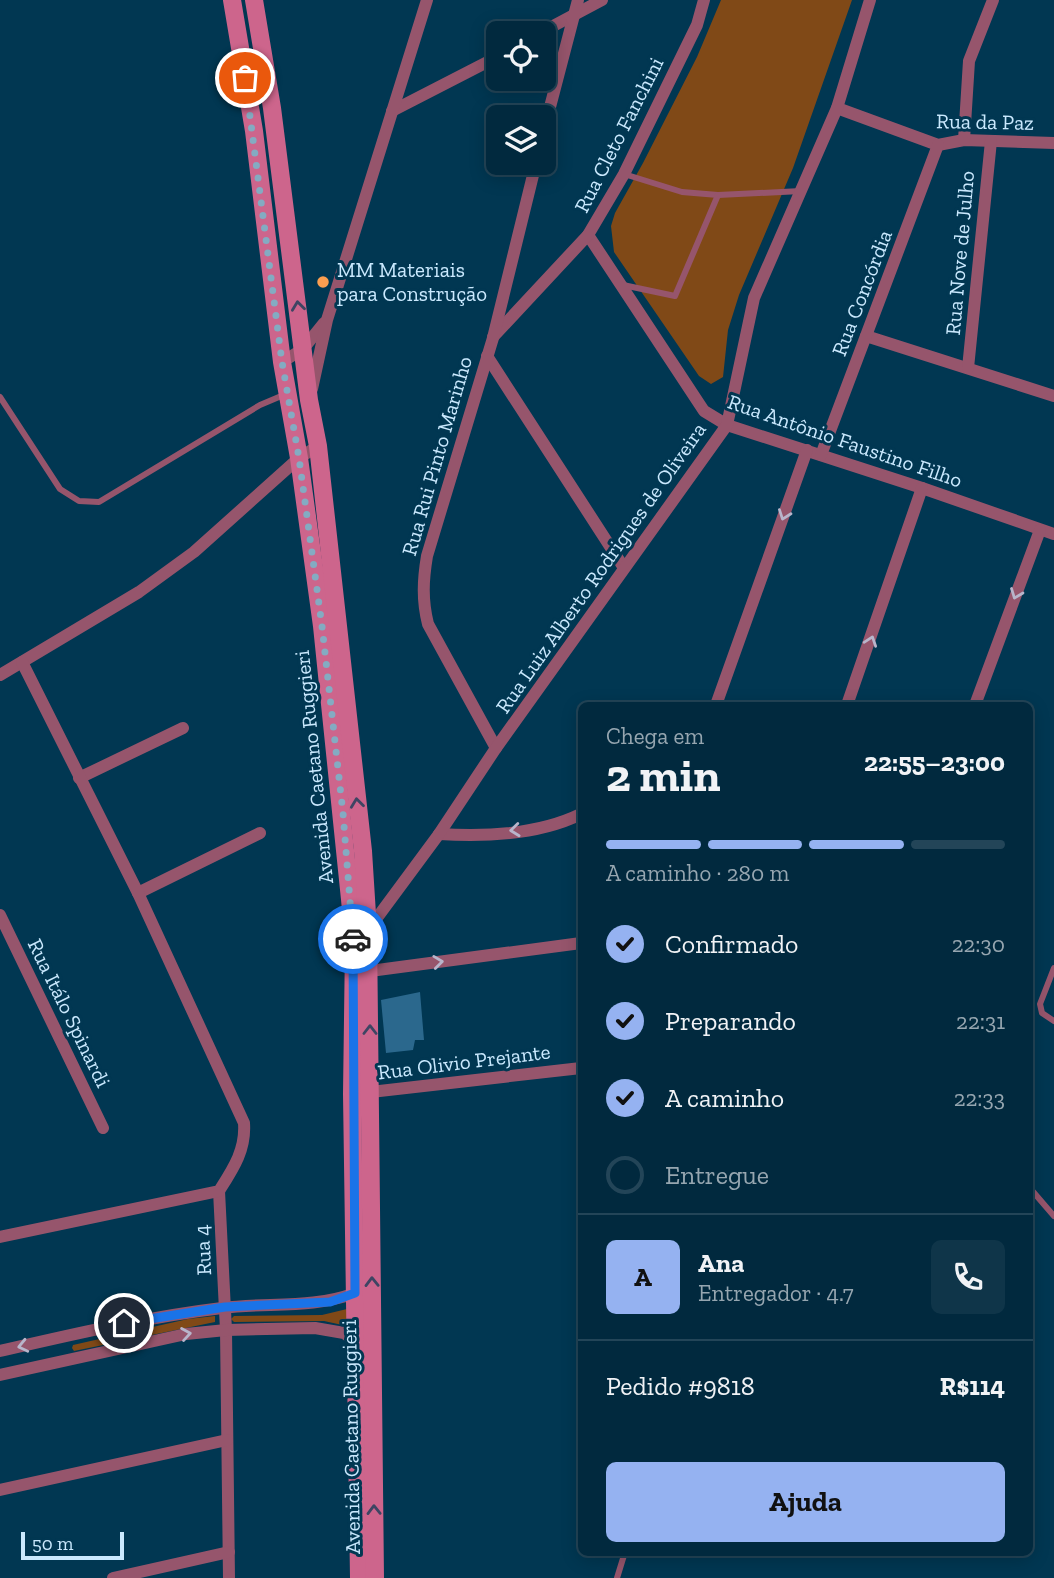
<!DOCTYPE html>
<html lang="pt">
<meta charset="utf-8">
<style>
:root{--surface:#01293e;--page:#0f3549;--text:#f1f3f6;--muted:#96a6b0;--line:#234558;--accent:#95b2f1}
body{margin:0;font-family:"Zilla Slab",serif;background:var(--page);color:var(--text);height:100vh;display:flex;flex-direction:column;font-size:26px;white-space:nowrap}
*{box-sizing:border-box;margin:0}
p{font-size:23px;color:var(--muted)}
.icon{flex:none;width:38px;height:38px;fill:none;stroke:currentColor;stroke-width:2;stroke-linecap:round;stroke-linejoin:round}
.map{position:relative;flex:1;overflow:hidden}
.panel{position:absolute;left:578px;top:702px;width:455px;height:854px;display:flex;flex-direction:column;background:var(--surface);border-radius:10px;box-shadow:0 4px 18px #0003,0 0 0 2px var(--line)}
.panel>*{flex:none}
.controls{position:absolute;left:486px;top:21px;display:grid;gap:14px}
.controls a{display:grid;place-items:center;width:70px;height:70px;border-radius:10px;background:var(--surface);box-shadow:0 4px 18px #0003,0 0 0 2px var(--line);font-size:35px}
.scale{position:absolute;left:21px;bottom:18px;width:103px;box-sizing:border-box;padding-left:7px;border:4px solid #cae9fe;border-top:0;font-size:19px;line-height:24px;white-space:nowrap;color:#cae9fe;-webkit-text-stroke:5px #013752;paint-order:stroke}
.pin{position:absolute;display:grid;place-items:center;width:60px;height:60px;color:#fff;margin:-30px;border:4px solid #fff;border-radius:50%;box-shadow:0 2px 7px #0007}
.courier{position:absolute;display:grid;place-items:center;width:70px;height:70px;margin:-35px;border:5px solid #1a73e8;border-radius:50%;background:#fff;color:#222;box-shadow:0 2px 9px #0007}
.head em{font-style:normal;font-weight:700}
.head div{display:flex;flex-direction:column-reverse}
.head{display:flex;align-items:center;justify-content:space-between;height:119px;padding:0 28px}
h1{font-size:46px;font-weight:700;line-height:52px}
.bar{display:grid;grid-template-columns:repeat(4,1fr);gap:10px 7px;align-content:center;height:84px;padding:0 28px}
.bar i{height:9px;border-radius:5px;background:var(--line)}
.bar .on{background:var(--accent)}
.bar p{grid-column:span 4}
.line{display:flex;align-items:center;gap:18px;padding:0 28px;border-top:2px solid var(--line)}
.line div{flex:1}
.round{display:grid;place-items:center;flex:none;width:74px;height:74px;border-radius:10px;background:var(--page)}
ol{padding:0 28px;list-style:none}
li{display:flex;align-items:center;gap:21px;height:77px}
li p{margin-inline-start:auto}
li .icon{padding:7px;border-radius:50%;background:var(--accent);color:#111;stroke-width:4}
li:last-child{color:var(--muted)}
li i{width:38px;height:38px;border:4px solid var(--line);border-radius:50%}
.action{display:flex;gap:14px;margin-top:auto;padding:14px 28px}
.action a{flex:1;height:80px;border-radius:10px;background:var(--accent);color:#111;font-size:28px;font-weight:700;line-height:80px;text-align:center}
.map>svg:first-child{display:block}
</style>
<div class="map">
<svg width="1054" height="1578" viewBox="0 0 1054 1578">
<rect width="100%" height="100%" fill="#013752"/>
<g fill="#804917">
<path d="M721,0H852L793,168L739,295L728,330L723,377L711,384L699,376L614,252L611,226L615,213L643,163L697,57Z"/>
<path d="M347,1309V1326L324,1321L234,1322L231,1319L234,1316L322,1315Z"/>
<path d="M215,1316V1322L74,1351L72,1348L73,1345L188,1319Z"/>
</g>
<path fill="#2b688d" d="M420,992L424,1040H415L413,1050L386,1053L381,1000Z"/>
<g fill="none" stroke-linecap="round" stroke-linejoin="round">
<g stroke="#96556c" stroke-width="6">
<path d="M624,174L682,192L718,195L801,191"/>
<path d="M623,285L675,296L718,195"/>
<path d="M0,397L60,489L79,501L99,502L260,405L286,394"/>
<path d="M1054,968L1040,1004L1042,1013L1054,1021"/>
<path d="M1029,1187L1054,1216"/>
<path d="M617,1578L625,1552"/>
</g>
<g stroke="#96556c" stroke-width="12">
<path d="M540,33L602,0"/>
<path d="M837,108L938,145L964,140L1054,143"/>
<path d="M392,111L499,56"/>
<path d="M544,130L578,0"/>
<path d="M964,140L969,61L993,0"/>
<path d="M588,235L704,411L727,425L922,488L1054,534"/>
<path d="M866,336L1054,396"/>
<path d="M493,337L588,235L624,174L697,25L704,0"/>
<path d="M487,356L624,568"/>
<path d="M282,362L303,349L324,323"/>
<path d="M968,368L991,141"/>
<path d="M312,389L327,320L427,0"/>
<path d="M821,455L938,145"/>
<path d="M0,675L139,592L194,552L299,458L318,446"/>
<path d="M716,705L807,450"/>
<path d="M847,705L922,488"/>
<path d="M975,705L1040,530"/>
<path d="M496,748L428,624C422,600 423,580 427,556L493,338L536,163"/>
<path d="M79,778L183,728"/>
<path d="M439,834C485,837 540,834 581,814"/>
<path d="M138,893L260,833"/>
<path d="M0,915L103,1128"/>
<path d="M368,930L439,834L496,748L727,425L754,298L837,108L870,0"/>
<path d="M370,971L581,943"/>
<path d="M362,1093L581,1068"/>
<path d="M219,1191L226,1330L229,1578"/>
<path d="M0,1237L219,1191C233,1169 246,1150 244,1123L138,893L22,662"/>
<path d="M0,1351C74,1334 147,1317 222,1308C267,1302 312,1309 355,1293"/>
<path d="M0,1375L186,1334L226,1330L315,1328L344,1333L356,1342"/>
<path d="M0,1490L227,1440"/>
<path d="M113,1578L229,1552"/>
</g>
<g stroke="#cd658c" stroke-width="18">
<path d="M232,0L254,131L282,362L299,458L322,626L350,899L354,944L352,1094L359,1578"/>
<path d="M254,0L272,108L309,400L318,446L363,851L368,930L375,1578"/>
</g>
</g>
<defs><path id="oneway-chevron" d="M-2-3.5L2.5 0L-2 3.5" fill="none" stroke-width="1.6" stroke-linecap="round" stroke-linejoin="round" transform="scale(1.75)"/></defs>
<g stroke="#3e4563">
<use href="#oneway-chevron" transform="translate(298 306) rotate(-97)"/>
<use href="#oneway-chevron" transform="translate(357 803) rotate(-97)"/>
<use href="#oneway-chevron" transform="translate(370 1030) rotate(-90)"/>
<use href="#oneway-chevron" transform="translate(372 1282) rotate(-91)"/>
<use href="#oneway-chevron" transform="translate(374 1510) rotate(-91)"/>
</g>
<g stroke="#b8b5cb">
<use href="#oneway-chevron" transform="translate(784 515) rotate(110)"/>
<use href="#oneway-chevron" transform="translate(1016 594) rotate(111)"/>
<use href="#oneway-chevron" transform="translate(871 641) rotate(-71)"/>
<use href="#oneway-chevron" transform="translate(515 830) rotate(174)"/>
<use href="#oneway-chevron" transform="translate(438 962) rotate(-7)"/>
<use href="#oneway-chevron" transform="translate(186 1334) rotate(-9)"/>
<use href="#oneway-chevron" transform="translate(23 1346) rotate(167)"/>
</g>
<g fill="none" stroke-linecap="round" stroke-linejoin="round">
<path stroke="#84abc2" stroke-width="7" stroke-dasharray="0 12.6" d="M245,78L282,362L299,458L322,626L343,813L353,939"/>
<path stroke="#1a73e8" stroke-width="9" d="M124,1323L225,1307L330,1302L355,1293L353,939"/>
</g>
<circle fill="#fb9e50" stroke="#013752" stroke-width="2.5" cx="323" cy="282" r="7"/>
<g text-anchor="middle" stroke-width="6" stroke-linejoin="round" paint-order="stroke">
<g font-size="21" fill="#cae9fe" stroke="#013752">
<text transform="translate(985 122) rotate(1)" y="7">Rua da Paz</text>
<text transform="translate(619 135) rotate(-63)" y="7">Rua Cleto Fanchini</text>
<text transform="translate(960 253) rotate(-85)" y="7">Rua Nove de Julho</text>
<text transform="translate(862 293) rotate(-69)" y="7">Rua Concórdia</text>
<text transform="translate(845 441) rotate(19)" y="7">Rua Antônio Faustino Filho</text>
<text transform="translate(437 456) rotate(-74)" y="7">Rua Rui Pinto Marinho</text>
<text transform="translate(601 568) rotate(-55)" y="7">Rua Luiz Alberto Rodrigues de Oliveira</text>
<text transform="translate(314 767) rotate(-96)" y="7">Avenida Caetano Ruggieri</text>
<text transform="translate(69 1013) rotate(64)" y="7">Rua Itálo Spinardi</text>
<text transform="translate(464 1062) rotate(-7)" y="7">Rua Olivio Prejante</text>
<text transform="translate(203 1250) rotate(-93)" y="7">Rua 4</text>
<text transform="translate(351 1437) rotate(-91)" y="7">Avenida Caetano Ruggieri</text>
</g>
<g font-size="21" fill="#cae9fe" stroke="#013752" text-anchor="start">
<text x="337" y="277">MM Materiais<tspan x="337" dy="24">para Construção</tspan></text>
</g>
</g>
</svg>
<div class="controls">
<a><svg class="icon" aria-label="locate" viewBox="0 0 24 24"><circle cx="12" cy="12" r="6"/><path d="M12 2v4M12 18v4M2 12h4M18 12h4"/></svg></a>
<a><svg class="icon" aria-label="layers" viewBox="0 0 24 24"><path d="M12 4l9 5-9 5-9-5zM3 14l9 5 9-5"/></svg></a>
</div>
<div class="scale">50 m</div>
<div class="pin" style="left:245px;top:78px;background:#ea580c"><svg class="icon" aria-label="bag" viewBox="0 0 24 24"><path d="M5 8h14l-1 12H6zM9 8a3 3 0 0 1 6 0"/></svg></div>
<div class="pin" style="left:124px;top:1323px;background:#1f2937"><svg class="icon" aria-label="home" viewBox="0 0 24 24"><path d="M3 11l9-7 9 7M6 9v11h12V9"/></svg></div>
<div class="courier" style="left:353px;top:939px"><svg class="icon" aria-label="car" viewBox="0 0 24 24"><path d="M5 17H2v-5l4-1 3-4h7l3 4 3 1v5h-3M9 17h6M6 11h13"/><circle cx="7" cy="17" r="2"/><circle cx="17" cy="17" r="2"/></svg></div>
<section class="panel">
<div class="head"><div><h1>2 min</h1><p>Chega em</p></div><em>22:55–23:00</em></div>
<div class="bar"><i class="on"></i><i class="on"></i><i class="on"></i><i></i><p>A caminho · 280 m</p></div>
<ol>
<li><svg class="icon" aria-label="check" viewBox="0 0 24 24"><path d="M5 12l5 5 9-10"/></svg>Confirmado<p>22:30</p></li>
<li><svg class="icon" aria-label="check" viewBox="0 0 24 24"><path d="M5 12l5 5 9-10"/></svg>Preparando<p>22:31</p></li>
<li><svg class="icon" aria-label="check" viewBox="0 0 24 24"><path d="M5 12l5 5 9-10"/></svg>A caminho<p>22:33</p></li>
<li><i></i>Entregue</li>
</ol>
<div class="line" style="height:126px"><b class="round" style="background:var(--accent);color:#111">A</b><div><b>Ana</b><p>Entregador · 4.7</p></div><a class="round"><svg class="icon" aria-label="phone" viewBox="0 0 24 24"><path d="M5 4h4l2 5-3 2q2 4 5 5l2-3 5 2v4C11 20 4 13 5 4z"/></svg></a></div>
<div class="line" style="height:91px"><div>Pedido #9818</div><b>R$114</b></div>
<div class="action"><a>Ajuda</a></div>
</section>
</div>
